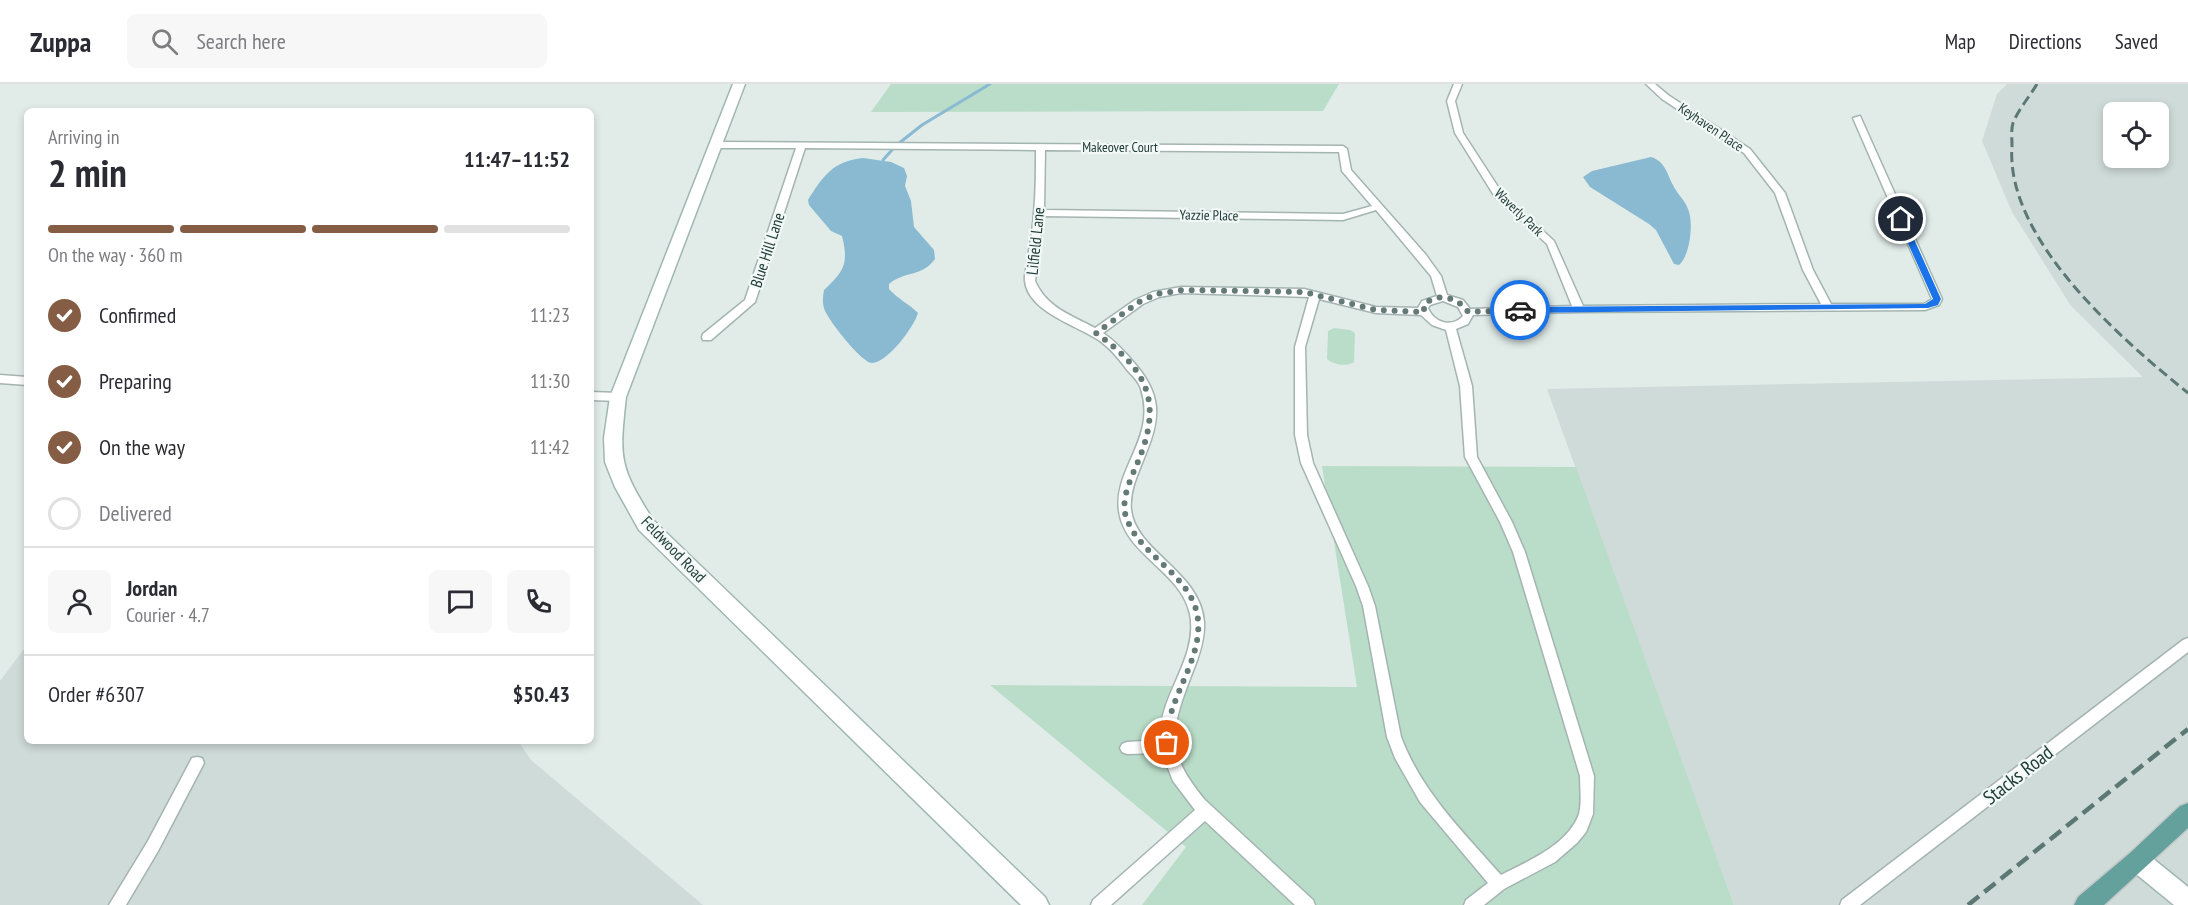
<!DOCTYPE html>
<meta charset="utf-8">
<style>
:root{--surface:#fff;--page:#f7f7f7;--text:#2b2b33;--muted:#7c7c81;--line:#e1e1e2;--accent:#855c44}
body{margin:0;font-family:"PT Sans Narrow",sans-serif;background:var(--page);color:var(--text);height:100vh;display:flex;flex-direction:column;font-size:22px;white-space:nowrap}
*{box-sizing:border-box;margin:0}
p{font-size:20px;color:var(--muted)}
.icon{flex:none;width:33px;height:33px;fill:none;stroke:currentColor;stroke-width:2;stroke-linecap:round;stroke-linejoin:round}
.map{position:relative;flex:1;overflow:hidden}
.panel{position:absolute;left:24px;top:24px;width:570px;height:636px;display:flex;flex-direction:column;background:var(--surface);border-radius:9px;box-shadow:0 3px 9px #0003}
.panel>*{flex:none}
.tools{position:absolute;left:2103px;top:18px;display:grid;gap:12px}
.tools a{display:grid;place-items:center;width:66px;height:66px;border-radius:9px;background:var(--surface);box-shadow:0 3px 9px #0003;font-size:30px}
.pin{position:absolute;display:grid;place-items:center;width:51px;height:51px;color:#fff;margin:-26px;border:3px solid #fff;border-radius:50%;box-shadow:0 2px 6px #0007}
.courier{position:absolute;display:grid;place-items:center;width:60px;height:60px;margin:-30px;border:4px solid #1a73e8;border-radius:50%;background:#fff;color:#222;box-shadow:0 2px 8px #0007}
.headline em{font-style:normal;font-weight:600}
.headline div{display:flex;flex-direction:column-reverse}
.headline{display:flex;align-items:center;justify-content:space-between;height:102px;padding:0 24px}
h1{font-size:39px;font-weight:600;line-height:45px}
.bar{display:grid;grid-template-columns:repeat(4,1fr);gap:9px 6px;align-content:center;height:72px;padding:0 24px}
.bar i{height:8px;border-radius:4px;background:var(--line)}
.bar .active{background:var(--accent)}
.bar p{grid-column:span 4}
.line{display:flex;align-items:center;gap:15px;padding:0 24px;border-top:2px solid var(--line)}
.line div{flex:1}
.round{display:grid;place-items:center;flex:none;width:63px;height:63px;border-radius:9px;background:var(--page)}
ol{padding:0 24px;list-style:none}
li{display:flex;align-items:center;gap:18px;height:66px}
li p{margin-inline-start:auto}
li .icon{padding:6px;border-radius:50%;background:var(--accent);color:#fff;stroke-width:4}
li:last-child{color:var(--muted)}
li i{width:33px;height:33px;border:3px solid var(--line);border-radius:50%}
header{display:flex;align-items:center;gap:36px;box-sizing:border-box;height:84px;padding:0 30px;background:var(--surface);border-bottom:2px solid var(--line)}
header strong{font-size:28px}
nav{display:flex;gap:33px;margin-inline-start:auto;font-size:21px}
.search{width:420px;height:54px;background:var(--page);display:flex;align-items:center;gap:15px;box-sizing:border-box;padding:0 21px;border-radius:9px;color:var(--muted);font-size:22px}
.map>svg:first-child{display:block}
</style>
<header>
<strong>Zuppa</strong>
<div class="search"><svg class="icon" aria-label="search" viewBox="0 0 24 24"><circle cx="10" cy="10" r="6"/><path d="M15 15l6 6"/></svg>Search here</div>
<nav><a>Map</a><a>Directions</a><a>Saved</a></nav>
</header>
<div class="map">
<svg width="2188" height="821" viewBox="0 0 2188 821">
<rect width="100%" height="100%" fill="#e1ece9"/>
<g fill="#cfdbd8" fill-rule="evenodd">
<path d="M2007,0H2188V821H1734L1547,305L2143,293L2071,222L2012,128L1982,57L1997,10ZM2114,28H2158V74H2114Z"/>
<path d="M27,561V657H518L531,676L703,821H0V597Z"/>
</g>
<g fill="#baddc9">
<path d="M891,0H1339L1323,27L871,28Z"/>
<path d="M1334,244L1350,246L1355,249L1354,278C1346,283 1334,281 1327,275L1328,247Z"/>
<path d="M1322,382L1576,383L1734,821H1142L1186,763L990,601L1357,603Z"/>
</g>
<g fill="#89bad1">
<path d="M1651,73C1665,77 1667,90 1673,101C1677,110 1685,116 1688,125C1694,138 1690,172 1679,181L1674,180L1656,146L1649,140L1590,103L1583,93L1592,87Z"/>
<path d="M863,74L891,78L904,84L907,92L905,102L911,117L914,143L934,166L935,175C922,193 904,187 889,200V205C898,215 909,220 918,229C914,243 888,278 872,279C862,279 827,235 824,224C822,218 823,212 824,206C844,187 849,180 842,152L831,147L809,121L808,116C823,92 833,77 863,74Z"/>
</g>
<g fill="none" stroke-linecap="round" stroke-linejoin="round">
<g stroke="#89bad1" stroke-width="3">
<path d="M898,60L922,41L990,0"/>
<path d="M883,76L892,66"/>
</g>
<defs>
<g id="street">
<path d="M1454,0H1462L1455,17L1463,49L1502,109L1554,157L1583,222L1821,220L1803,186L1775,109L1744,69L1662,15L1646,0H1655L1668,11L1750,65L1785,109L1813,186L1831,220H1924L1932,215L1853,34L1860,32L1942,215L1939,221L1925,226L1579,228L1473,231L1468,240L1456,245L1472,302L1477,373L1512,438L1525,468L1594,692L1593,730L1586,748L1577,759L1555,778L1504,805L1484,821H1464L1466,816L1488,799L1420,718L1395,674L1387,653L1363,522L1356,502L1301,379L1295,351V263L1309,213L1181,209L1159,213L1143,220L1103,249C1116,258 1126,269 1136,281C1161,311 1161,333 1146,369C1139,388 1129,406 1131,426C1136,468 1201,488 1204,538C1205,555 1199,572 1193,587C1171,644 1163,666 1205,716L1313,816L1315,821H1295L1205,737L1111,821H1091L1093,816L1195,726L1173,697L1162,669L1127,670L1122,668L1120,664L1122,660L1127,658L1160,656C1158,612 1199,574 1190,530C1181,487 1125,471 1119,427C1113,385 1157,354 1141,305C1139,298 1133,292 1128,287C1120,276 1111,265 1100,257C1079,242 1028,228 1025,197C1024,191 1027,184 1027,179C1030,162 1033,146 1034,129C1036,108 1036,87 1036,66L805,64L755,218L711,256H703L702,253L703,250L745,216L796,64H716L712,61L716,58L1343,62L1347,65L1351,86L1426,171L1441,192L1447,211L1463,216L1470,225L1572,222L1547,160L1495,113L1455,49L1447,17ZM1045,66L1339,68L1342,87L1372,122L1343,130L1044,126ZM1376,126L1431,192L1437,212L1422,217L1418,224L1376,223L1304,205L1181,203L1153,208L1135,216L1095,244C1071,231 1047,224 1035,197L1043,132L1343,136ZM1319,215L1376,229L1421,231L1432,241L1446,246L1460,302L1465,373L1500,438L1513,468L1580,692C1580,704 1582,718 1579,730C1568,761 1528,777 1501,791C1463,748 1422,708 1401,653L1375,522L1368,502L1313,379L1307,351L1305,263ZM1443,217L1458,223L1463,232C1452,244 1434,239 1428,224L1430,221Z"/>
<path d="M0,291L27,293V301L0,299Z"/>
<path d="M591,308L618,309L624,313L618,317L591,316Z"/>
<path d="M2188,554V568L1860,821H1840L1842,816L2183,556Z"/>
<path d="M197,673L202,674L204,679L158,767L126,821H109L148,757L192,674Z"/>
</g>
<g id="secondary">
<path d="M733,0H745L626,313C619,375 619,382 653,436L1045,813L1049,821H1021L639,446L615,403L605,378L604,354L610,313Z"/>
<path d="M2138,766L2146,769L2188,803V821H2174L2130,785L2127,777L2130,769Z"/>
</g>
<path id="primary" d="M2188,719V744L2104,821H2074L2078,813L2130,769L2180,722Z"/>
</defs>
<use href="#street" stroke="#a4b4b1" stroke-width="3"/>
<use href="#secondary" stroke="#9fb7b3" stroke-width="3"/>
<use href="#primary" stroke="#c1c8c8" stroke-width="3"/>
<use href="#street" fill="#fff" fill-rule="evenodd"/>
<use href="#secondary" fill="#fff" fill-rule="evenodd"/>
<use href="#primary" fill="#65a19c" fill-rule="evenodd"/>
<path stroke="#5c7875" stroke-width="3" stroke-dasharray="10 5" stroke-linecap="butt" d="M2037,0C2030,12 2018,26 2013,39C2011,45 2012,55 2012,62C2005,155 2121,255 2188,309"/>
<path stroke="#5c7875" stroke-width="4.5" stroke-dasharray="14 7" stroke-linecap="butt" d="M1968,821L2188,645"/>
</g>
<path fill="#1a73e8" d="M1901,132L1905,135L1941,215L1938,221L1928,224L1520,229L1516,226L1520,223L1925,220L1933,215L1897,135Z"/>
<g fill="none" stroke-linecap="round" stroke-linejoin="round">
<path stroke="#647a77" stroke-width="6" stroke-dasharray="0 10.8" d="M1167,659C1165,616 1202,579 1198,536C1194,490 1135,471 1125,429C1122,413 1131,394 1137,380C1163,319 1149,287 1096,249L1139,218L1157,210L1182,206L1304,208L1376,226L1424,228V221C1436,208 1459,213 1468,228L1520,226"/>
</g>
<g text-anchor="middle" stroke-width="4.5" stroke-linejoin="round" paint-order="stroke">
<g font-size="14" fill="#213c3a" stroke="#f1f8f6">
<text transform="translate(1711 43) rotate(34)" y="5">Keyhaven Place</text>
<text x="1120" y="68">Makeover Court</text>
<text transform="translate(1519 128) rotate(44)" y="5">Waverly Park</text>
<text transform="translate(1209 131) rotate(1)" y="5">Yazzie Place</text>
</g>
<g font-size="16" fill="#213c3a" stroke="#f1f8f6">
<text transform="translate(1035 157) rotate(-84)" y="6">Lilfield Lane</text>
<text transform="translate(767 166) rotate(-72)" y="6">Blue Hill Lane</text>
<text transform="translate(674 465) rotate(46)" y="6">Feldwood Road</text>
</g>
<g font-size="20" fill="#213c3a" stroke="#f1f8f6">
<text transform="translate(2018 691) rotate(-38)" y="7">Stacks Road</text>
</g>
</g>
</svg>
<div class="tools">
<a><svg class="icon" aria-label="locate" viewBox="0 0 24 24"><circle cx="12" cy="12" r="6"/><path d="M12 2v4M12 18v4M2 12h4M18 12h4"/></svg></a>
</div>
<div class="pin" style="left:1167px;top:659px;background:#ea580c"><svg class="icon" aria-label="bag" viewBox="0 0 24 24"><path d="M5 8h14l-1 12H6zM9 8a3 3 0 0 1 6 0"/></svg></div>
<div class="pin" style="left:1901px;top:135px;background:#1f2937"><svg class="icon" aria-label="home" viewBox="0 0 24 24"><path d="M3 11l9-7 9 7M6 9v11h12V9"/></svg></div>
<div class="courier" style="left:1520px;top:226px"><svg class="icon" aria-label="car" viewBox="0 0 24 24"><path d="M5 17H2v-5l4-1 3-4h7l3 4 3 1v5h-3M9 17h6M6 11h13"/><circle cx="7" cy="17" r="2"/><circle cx="17" cy="17" r="2"/></svg></div>
<section class="panel">
<div class="headline"><div><h1>2 min</h1><p>Arriving in</p></div><em>11:47–11:52</em></div>
<div class="bar"><i class="active"></i><i class="active"></i><i class="active"></i><i></i><p>On the way · 360 m</p></div>
<ol>
<li><svg class="icon" aria-label="check" viewBox="0 0 24 24"><path d="M5 12l5 5 9-10"/></svg>Confirmed<p>11:23</p></li>
<li><svg class="icon" aria-label="check" viewBox="0 0 24 24"><path d="M5 12l5 5 9-10"/></svg>Preparing<p>11:30</p></li>
<li><svg class="icon" aria-label="check" viewBox="0 0 24 24"><path d="M5 12l5 5 9-10"/></svg>On the way<p>11:42</p></li>
<li><i></i>Delivered</li>
</ol>
<div class="line" style="height:108px"><a class="round"><svg class="icon" aria-label="person" viewBox="0 0 24 24"><circle cx="12" cy="8" r="4"/><path d="M4 21q1-7 8-7t8 7"/></svg></a><div><b>Jordan</b><p>Courier · 4.7</p></div><a class="round"><svg class="icon" aria-label="chat" viewBox="0 0 24 24"><path d="M4 5h16v11H9l-5 4z"/></svg></a><a class="round"><svg class="icon" aria-label="phone" viewBox="0 0 24 24"><path d="M5 4h4l2 5-3 2q2 4 5 5l2-3 5 2v4C11 20 4 13 5 4z"/></svg></a></div>
<div class="line" style="height:78px"><div>Order #6307</div><b>$50.43</b></div>
</section>
</div>
